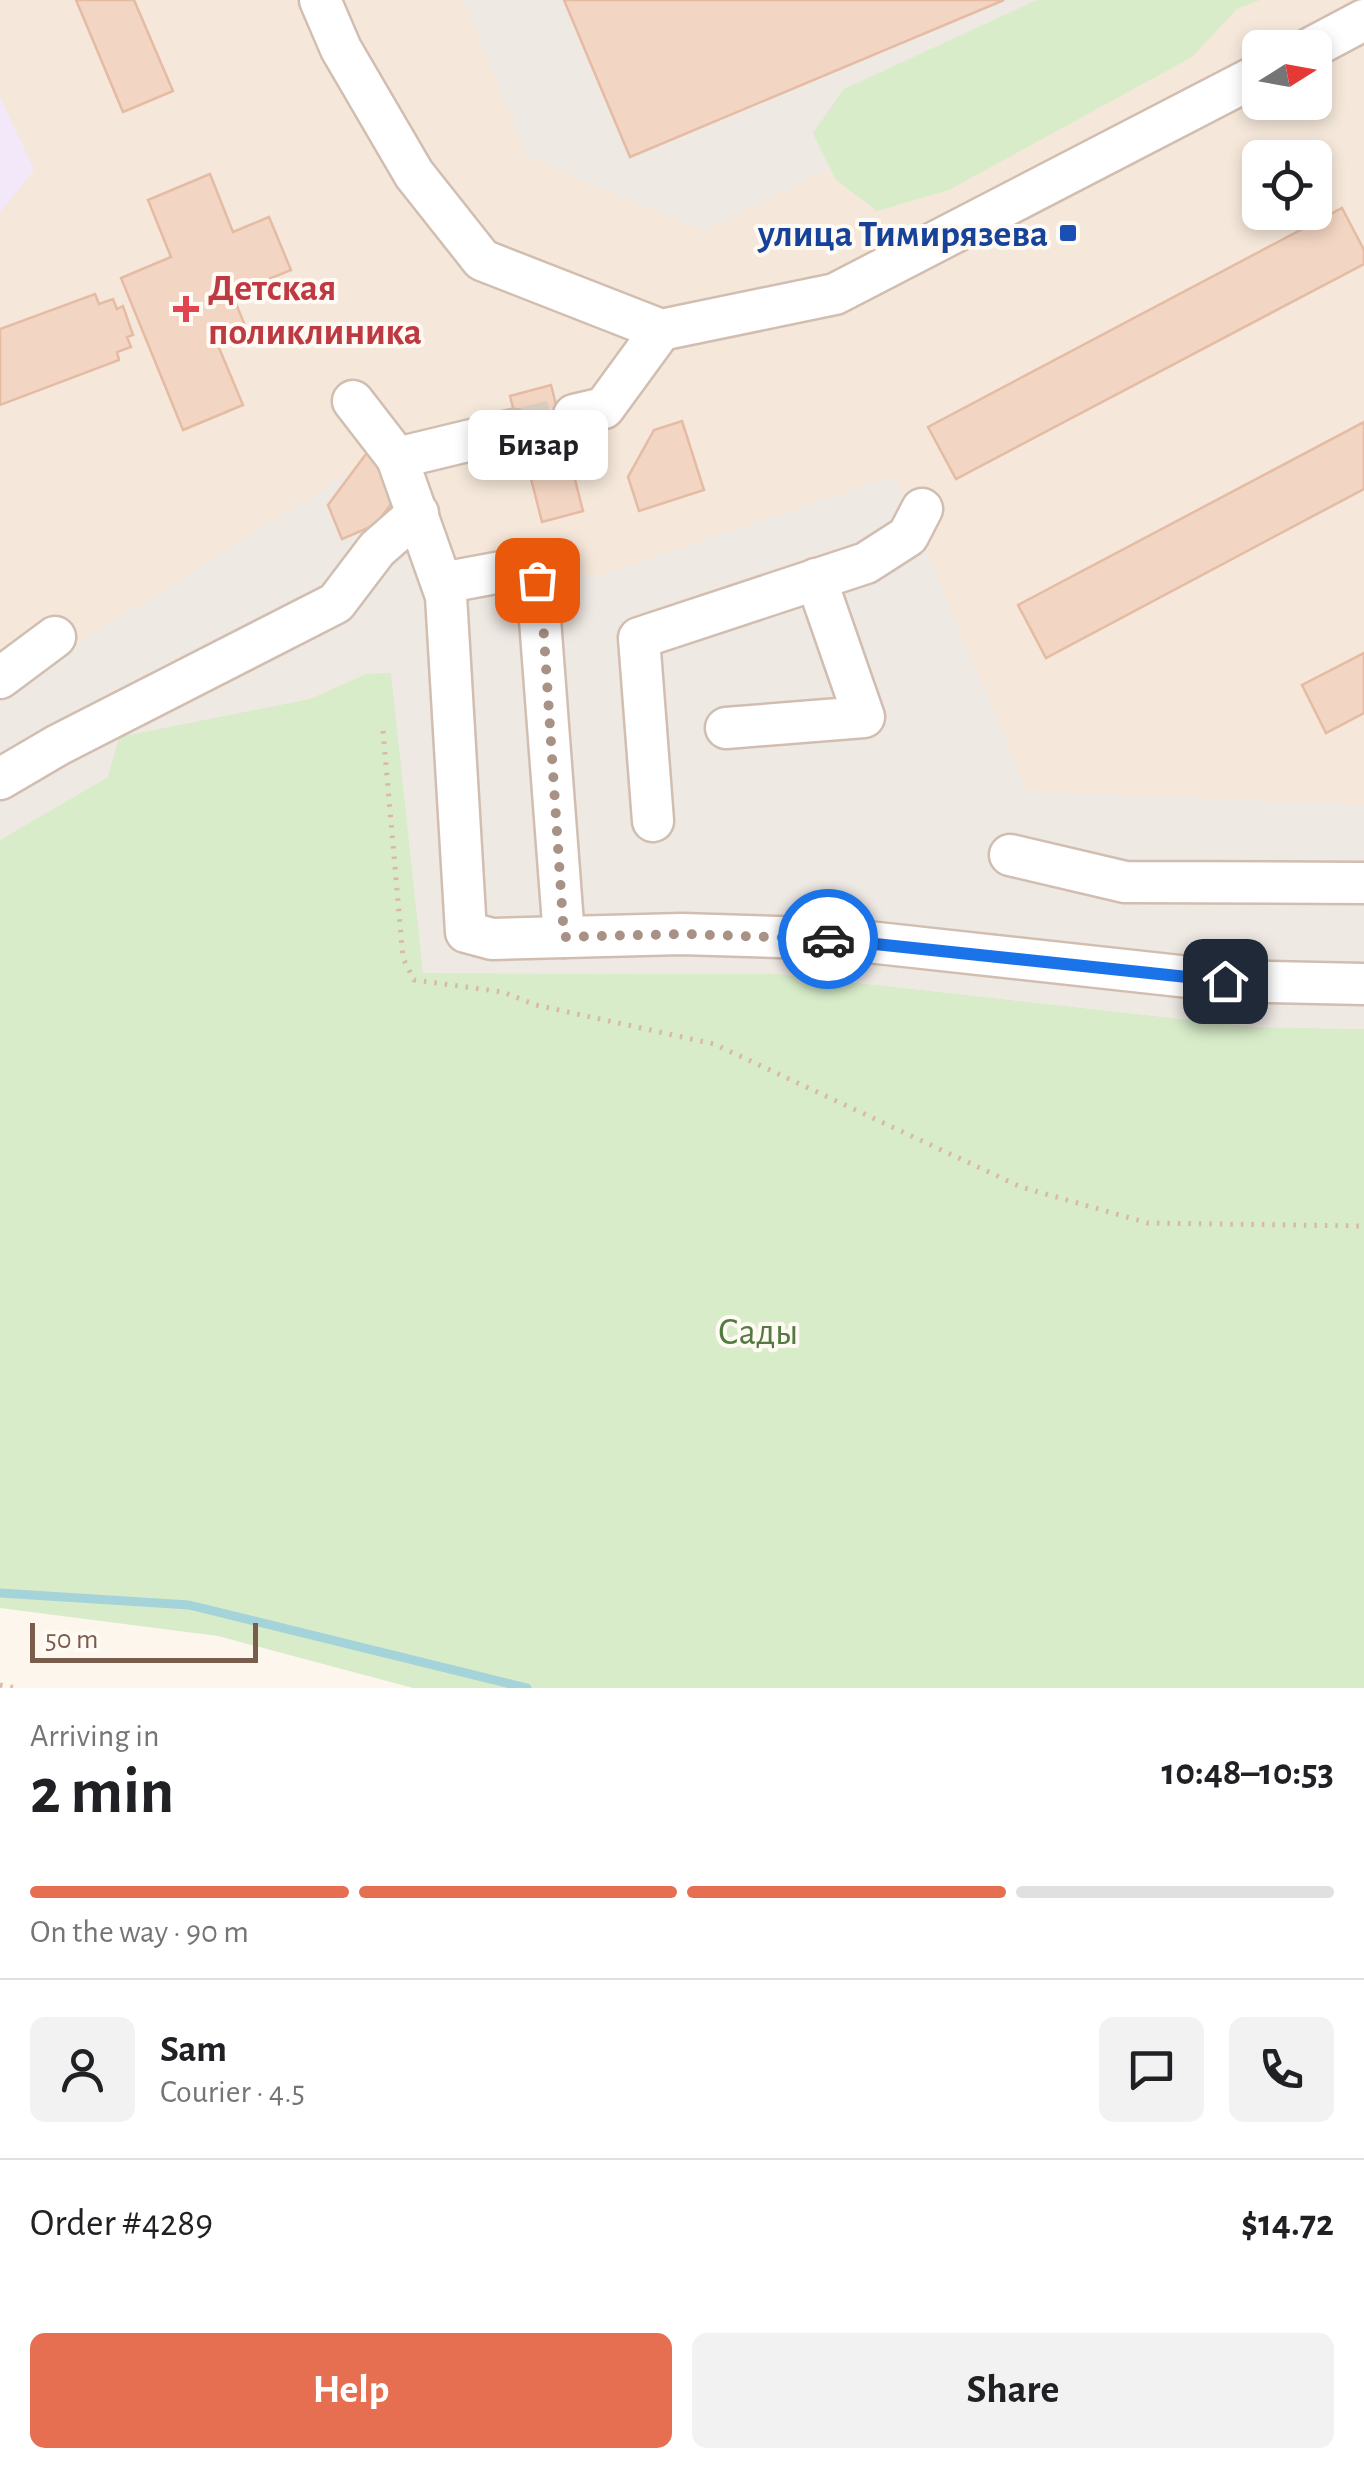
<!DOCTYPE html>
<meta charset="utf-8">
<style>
:root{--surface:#fff;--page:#f2f2f2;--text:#202124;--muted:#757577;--line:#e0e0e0;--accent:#e76f51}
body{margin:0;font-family:"Alegreya Sans",sans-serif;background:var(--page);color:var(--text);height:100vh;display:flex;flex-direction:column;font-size:38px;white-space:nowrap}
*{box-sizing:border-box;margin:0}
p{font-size:32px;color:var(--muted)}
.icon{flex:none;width:55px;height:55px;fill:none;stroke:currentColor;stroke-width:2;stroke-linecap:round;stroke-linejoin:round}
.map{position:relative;height:1688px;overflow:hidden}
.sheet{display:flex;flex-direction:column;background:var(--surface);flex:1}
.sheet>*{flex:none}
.needle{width:65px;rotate:79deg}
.controls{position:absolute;left:1242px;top:30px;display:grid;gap:20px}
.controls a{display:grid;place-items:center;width:90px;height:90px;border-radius:15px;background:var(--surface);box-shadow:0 5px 15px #0003;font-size:50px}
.scale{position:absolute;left:30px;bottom:25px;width:228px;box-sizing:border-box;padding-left:10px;border:5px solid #7a5c4d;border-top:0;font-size:28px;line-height:35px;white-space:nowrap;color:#7a5c4d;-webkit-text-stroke:8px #fffaf3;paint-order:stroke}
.pin{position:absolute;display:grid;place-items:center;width:85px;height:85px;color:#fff;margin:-42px;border-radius:20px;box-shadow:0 5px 15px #0006}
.courier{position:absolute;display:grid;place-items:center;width:100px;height:100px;margin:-50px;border:8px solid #1a73e8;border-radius:50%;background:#fff;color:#222;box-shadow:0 2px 12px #0007}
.bubble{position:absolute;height:70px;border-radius:15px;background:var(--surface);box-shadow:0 5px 15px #0003;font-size:32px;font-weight:700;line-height:70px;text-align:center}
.headline em{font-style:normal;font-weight:700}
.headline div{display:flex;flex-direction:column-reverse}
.headline{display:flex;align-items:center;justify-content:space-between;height:170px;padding:0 30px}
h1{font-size:65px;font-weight:700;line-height:75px}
.bar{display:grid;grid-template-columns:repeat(4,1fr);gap:15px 10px;align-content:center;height:120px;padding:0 30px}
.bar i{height:12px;border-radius:8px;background:var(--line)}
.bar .current{background:var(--accent)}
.bar p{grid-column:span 4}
.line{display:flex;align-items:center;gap:25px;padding:0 30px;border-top:2px solid var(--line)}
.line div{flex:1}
.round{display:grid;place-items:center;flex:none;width:105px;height:105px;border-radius:15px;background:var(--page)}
.button{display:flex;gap:20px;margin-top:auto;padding:20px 30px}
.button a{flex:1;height:115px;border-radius:15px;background:var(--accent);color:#fff;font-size:40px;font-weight:700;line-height:115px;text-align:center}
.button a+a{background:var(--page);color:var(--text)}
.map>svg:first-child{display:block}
</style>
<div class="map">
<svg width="1364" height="1688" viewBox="0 0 1364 1688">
<rect width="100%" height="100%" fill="#fdf6ec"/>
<path fill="#f5e8da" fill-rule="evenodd" d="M0,0H1364V1029L1254,1027L108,777L0,840ZM1260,48H1315V102H1260ZM1260,158H1315V212H1260Z"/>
<g fill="#efe9e4">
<path d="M463,0H1169L703,231L528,157Z"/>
<path d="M371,459L468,587L604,574L895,476L1027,791L1364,805V1028L1254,1027L779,974L422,973L390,673L366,674L108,777L0,840V693Z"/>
</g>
<path fill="#f3e8fa" d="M0,97L34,170L0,212Z"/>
<g fill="#d8ecc9">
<path d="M1037,0H1260L1237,9L1192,57L949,190L877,211L836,180L813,133L844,89Z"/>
<path d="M391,673L423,973L779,974L1254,1027L1364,1029V1688H413L218,1636L0,1608V840L108,777L119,737L310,699L366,674Z"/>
</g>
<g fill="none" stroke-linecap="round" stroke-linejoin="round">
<path stroke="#a5d3da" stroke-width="9" d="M0,1593L189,1605L527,1688"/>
</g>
<g fill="#f3d5c3" stroke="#e6bba3" stroke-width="2.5">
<path d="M76,0H134L173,91L123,112Z"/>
<path d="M564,0H1004L630,157Z"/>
<path d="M210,174L233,232L269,217L291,270L232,294L244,323L214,336L243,405L183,430L121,278L171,257L148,200Z"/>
<path d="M1342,208L1364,250V264L956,479L928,427Z"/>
<path d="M95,294L99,304L113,299L117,309L123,306L133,335L127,337L131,347L117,352L119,360L0,405V329Z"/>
<path d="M551,385L583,511L542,522L510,396Z"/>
<path d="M682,421L704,490L639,511L628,477L654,430Z"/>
<path d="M1364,422V489L1046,658L1018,605Z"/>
<path d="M372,446L395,499L375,525L342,539L328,505Z"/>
<path d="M1364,653V713L1326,733L1302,685Z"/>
</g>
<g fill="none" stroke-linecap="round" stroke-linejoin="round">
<path stroke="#dcd0c4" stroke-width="40" stroke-dasharray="40 20" stroke-linecap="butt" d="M513,430L574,415"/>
<defs>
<g id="minor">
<path d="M320,0L341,49L414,174L482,260L661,330L835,294L1260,74"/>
<path d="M1311,48L1364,20"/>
<path d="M353,401L397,458L513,430"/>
<path d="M574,415L604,408L661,330"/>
<path d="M397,458L446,596L466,932L492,939L682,934L841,939L1225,981L1364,984"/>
<path d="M442,583L517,569L537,580L564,937"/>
<path d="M0,678L55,637"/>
<path d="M726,728L864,717L816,579"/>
<path d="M0,779L58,745L336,603L377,549L418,513"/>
<path d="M653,821L639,638L866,563L908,536L922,509"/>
<path d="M1010,855L1125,882L1364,883"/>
</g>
</defs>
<use href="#minor" stroke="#d1beb0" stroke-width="45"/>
<g stroke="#d9b8a5" stroke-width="5" stroke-dasharray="2.5 8" stroke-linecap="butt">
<path d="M383,731L403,958L414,980L503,992L536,1005L714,1044L1021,1187L1148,1223L1364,1226"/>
<path d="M0,1685L15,1688"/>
</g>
<use href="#minor" stroke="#fff" stroke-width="40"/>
</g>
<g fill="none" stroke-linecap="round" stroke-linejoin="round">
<path stroke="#a89285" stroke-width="10" stroke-dasharray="0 18" d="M537,580L543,622L564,937L682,934L828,939"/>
<path stroke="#1a73e8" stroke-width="12" d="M828,939L1225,981"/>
</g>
<rect fill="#1a4fb4" stroke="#fffaf3" stroke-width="4" x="1058" y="223" width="20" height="20" rx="5"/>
<path fill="#e0444e" stroke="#fffaf3" stroke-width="4" d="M181 294h10v10h10v10h-10v10h-10v-10h-10v-10h10z"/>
<g text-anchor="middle" stroke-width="8" stroke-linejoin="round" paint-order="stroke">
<g font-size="38" font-weight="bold" fill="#164399" stroke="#fffaf3" text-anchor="end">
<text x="1048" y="246">улица Тимирязева</text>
</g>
<g font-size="38" font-weight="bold" fill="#be3a42" stroke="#fffaf3" text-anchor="start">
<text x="208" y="300">Детская<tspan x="208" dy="44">поликлиника</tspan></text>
</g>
<g font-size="38" fill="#537a41" stroke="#fffaf3">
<text x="758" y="1344">Сады</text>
</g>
</g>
</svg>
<div class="controls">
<a><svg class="needle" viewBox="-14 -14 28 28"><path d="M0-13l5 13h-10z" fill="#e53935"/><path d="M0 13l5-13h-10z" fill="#757577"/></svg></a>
<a><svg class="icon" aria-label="locate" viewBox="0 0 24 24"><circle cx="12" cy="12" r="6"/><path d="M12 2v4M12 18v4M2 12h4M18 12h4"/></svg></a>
</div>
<div class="scale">50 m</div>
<div class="pin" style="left:537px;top:580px;background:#ea580c"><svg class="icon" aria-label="bag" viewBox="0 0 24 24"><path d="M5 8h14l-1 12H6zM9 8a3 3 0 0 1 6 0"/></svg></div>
<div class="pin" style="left:1225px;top:981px;background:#1f2937"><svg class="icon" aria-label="home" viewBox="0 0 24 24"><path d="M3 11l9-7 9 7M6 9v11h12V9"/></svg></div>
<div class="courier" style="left:828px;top:939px"><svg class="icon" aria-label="car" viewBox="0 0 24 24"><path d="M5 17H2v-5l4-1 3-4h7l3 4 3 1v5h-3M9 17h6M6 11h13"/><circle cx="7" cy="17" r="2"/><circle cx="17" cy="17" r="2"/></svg></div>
<div class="bubble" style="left:468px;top:410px;width:140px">Бизар</div>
</div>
<section class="sheet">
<div class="headline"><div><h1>2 min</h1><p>Arriving in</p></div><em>10:48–10:53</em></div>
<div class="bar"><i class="current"></i><i class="current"></i><i class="current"></i><i></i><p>On the way · 90 m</p></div>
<div class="line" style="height:180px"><a class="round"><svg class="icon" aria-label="person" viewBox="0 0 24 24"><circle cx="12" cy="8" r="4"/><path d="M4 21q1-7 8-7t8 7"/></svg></a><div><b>Sam</b><p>Courier · 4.5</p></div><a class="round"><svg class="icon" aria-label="chat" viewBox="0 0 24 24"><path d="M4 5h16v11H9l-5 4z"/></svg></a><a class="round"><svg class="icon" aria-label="phone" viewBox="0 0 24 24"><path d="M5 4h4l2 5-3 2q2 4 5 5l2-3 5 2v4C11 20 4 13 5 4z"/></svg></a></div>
<div class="line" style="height:130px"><div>Order #4289</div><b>$14.72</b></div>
<div class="button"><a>Help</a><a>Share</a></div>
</section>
